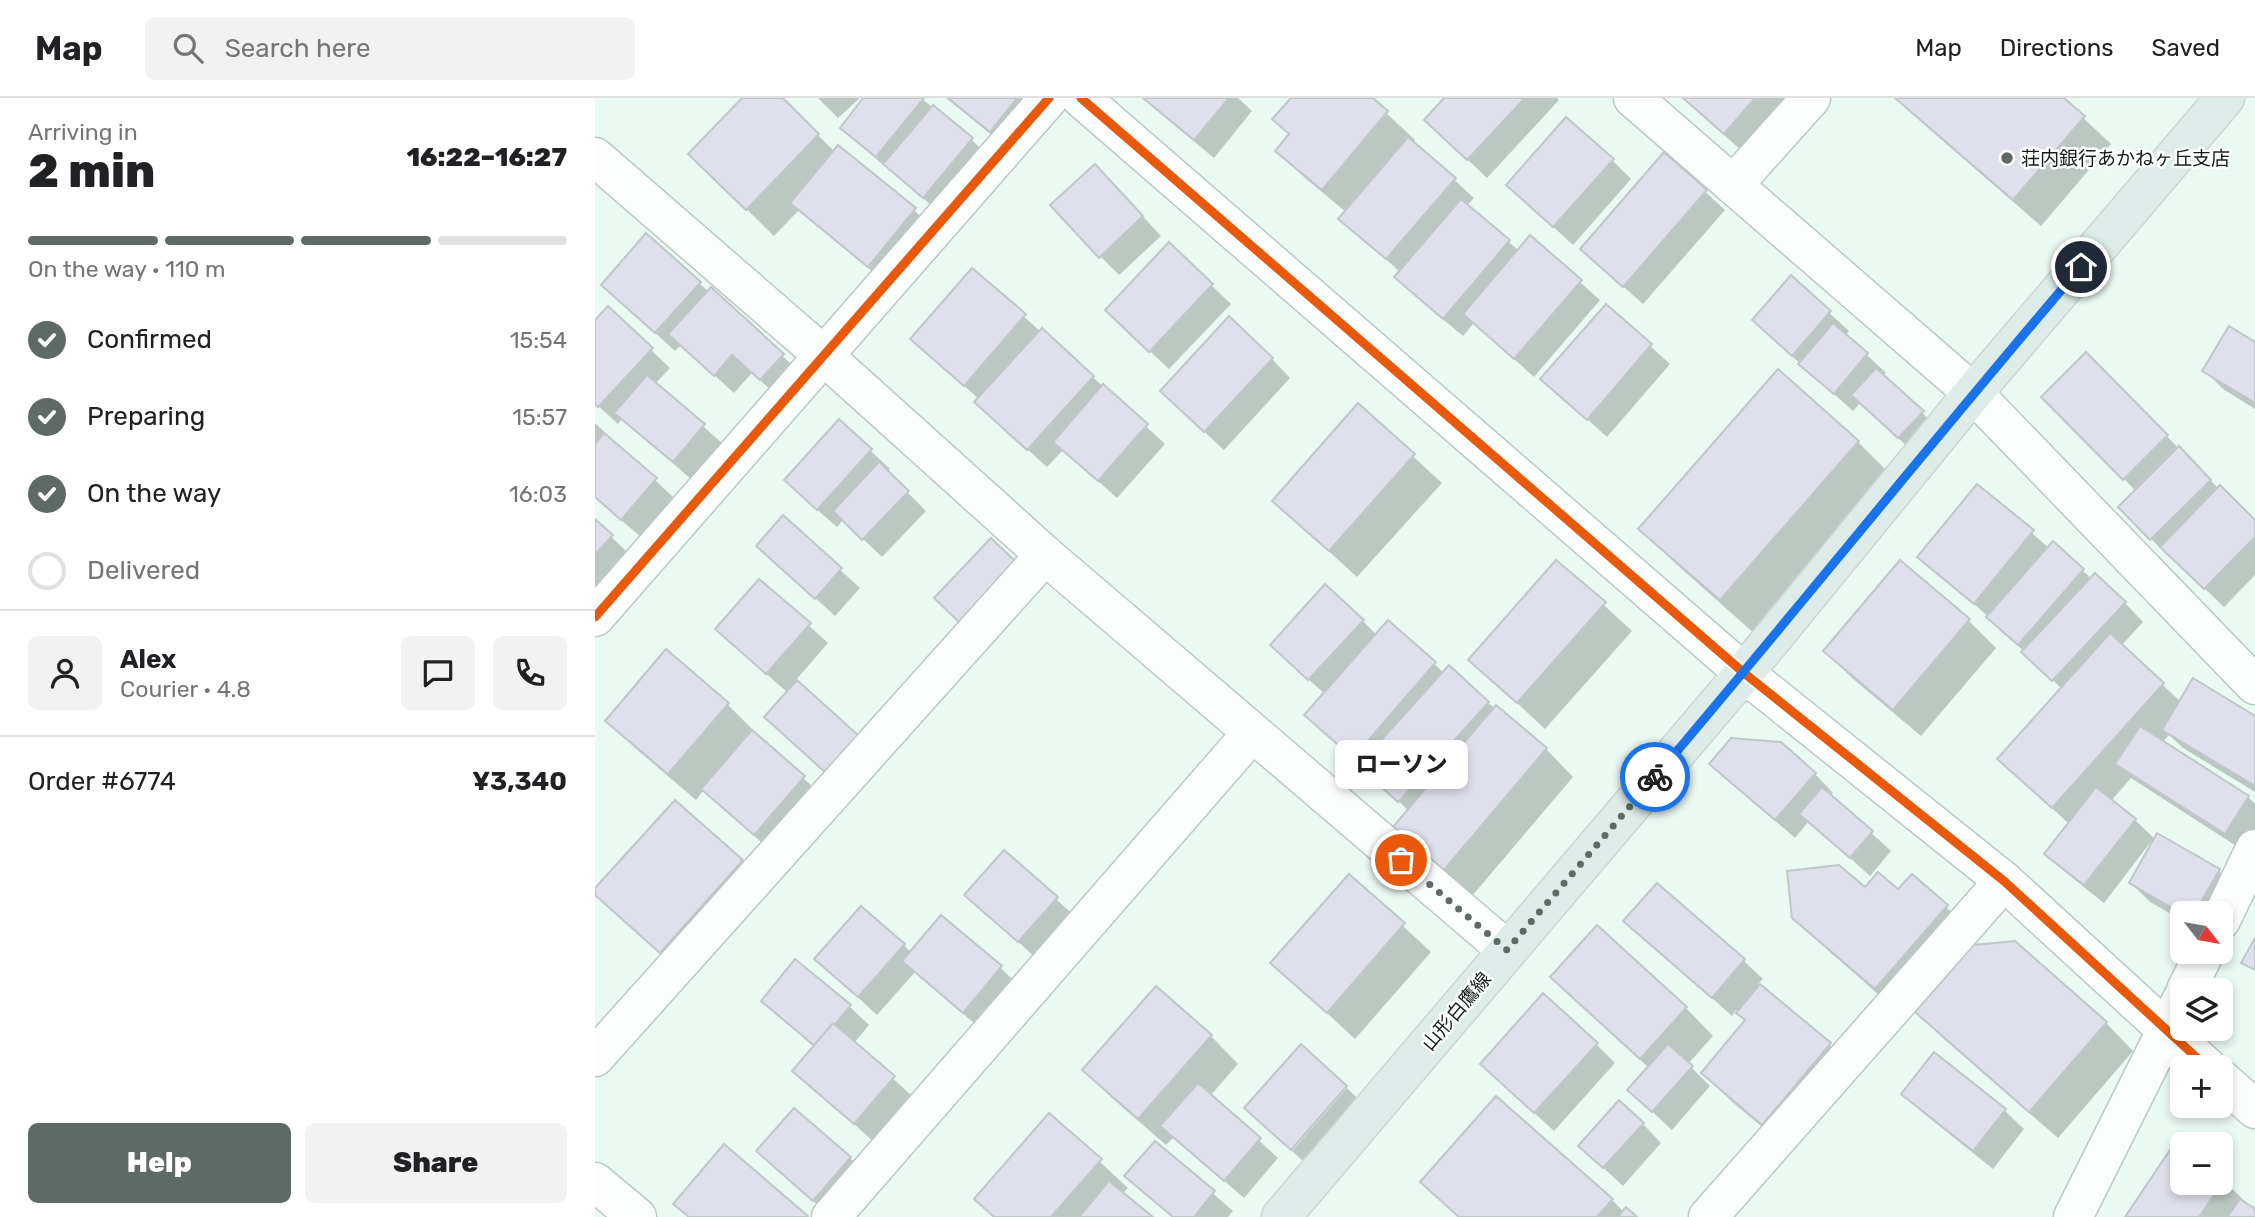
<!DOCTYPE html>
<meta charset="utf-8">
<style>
:root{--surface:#fff;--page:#f2f2f2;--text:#202124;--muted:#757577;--line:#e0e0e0;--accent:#5f6965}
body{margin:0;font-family:Rubik,"Noto Sans JP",sans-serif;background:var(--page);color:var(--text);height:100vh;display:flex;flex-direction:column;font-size:26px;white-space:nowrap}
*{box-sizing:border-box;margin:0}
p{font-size:23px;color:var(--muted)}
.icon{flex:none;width:38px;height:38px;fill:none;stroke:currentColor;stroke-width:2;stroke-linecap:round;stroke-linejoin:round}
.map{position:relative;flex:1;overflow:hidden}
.side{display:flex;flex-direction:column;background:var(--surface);width:595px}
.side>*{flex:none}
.needle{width:46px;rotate:121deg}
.controls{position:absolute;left:1575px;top:803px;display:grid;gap:14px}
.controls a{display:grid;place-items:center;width:63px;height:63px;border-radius:10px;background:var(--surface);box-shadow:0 4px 10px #0003;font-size:35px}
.pin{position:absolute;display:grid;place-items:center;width:60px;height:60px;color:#fff;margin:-30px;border:4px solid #fff;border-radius:50%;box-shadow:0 2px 7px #0007}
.courier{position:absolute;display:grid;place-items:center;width:70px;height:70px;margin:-35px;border:5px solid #1a73e8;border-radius:50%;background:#fff;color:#222;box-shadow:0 2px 9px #0007}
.bubble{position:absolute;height:49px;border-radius:10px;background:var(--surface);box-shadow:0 4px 10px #0003;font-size:23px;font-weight:800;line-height:49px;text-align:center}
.headline em{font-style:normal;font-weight:800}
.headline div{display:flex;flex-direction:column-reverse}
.headline{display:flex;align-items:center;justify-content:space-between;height:119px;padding:0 28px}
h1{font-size:46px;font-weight:800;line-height:52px}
.bar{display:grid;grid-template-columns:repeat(4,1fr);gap:10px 7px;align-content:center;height:84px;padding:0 28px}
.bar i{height:9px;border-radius:5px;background:var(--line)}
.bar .active{background:var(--accent)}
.bar p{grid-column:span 4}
.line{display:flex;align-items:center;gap:18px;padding:0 28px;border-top:2px solid var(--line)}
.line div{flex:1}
.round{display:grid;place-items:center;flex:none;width:74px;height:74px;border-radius:10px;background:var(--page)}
ol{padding:0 28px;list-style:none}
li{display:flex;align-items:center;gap:21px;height:77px}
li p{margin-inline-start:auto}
li .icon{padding:7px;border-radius:50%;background:var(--accent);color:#fff;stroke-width:4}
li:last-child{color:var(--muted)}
li i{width:38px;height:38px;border:4px solid var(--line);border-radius:50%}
.action{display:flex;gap:14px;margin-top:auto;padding:14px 28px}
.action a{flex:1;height:80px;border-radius:10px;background:var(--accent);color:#fff;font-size:28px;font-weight:800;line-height:80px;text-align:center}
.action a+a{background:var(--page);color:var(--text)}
header{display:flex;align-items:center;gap:42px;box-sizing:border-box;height:98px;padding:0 35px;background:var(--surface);border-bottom:2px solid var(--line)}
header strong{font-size:33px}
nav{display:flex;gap:38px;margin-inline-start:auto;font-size:24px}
.search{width:490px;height:63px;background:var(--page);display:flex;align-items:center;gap:18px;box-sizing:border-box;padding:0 24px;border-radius:10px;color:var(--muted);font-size:26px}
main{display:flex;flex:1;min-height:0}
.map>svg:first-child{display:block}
</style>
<header>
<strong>Map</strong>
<div class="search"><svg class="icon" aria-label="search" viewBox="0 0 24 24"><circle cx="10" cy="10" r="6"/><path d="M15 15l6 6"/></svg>Search here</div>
<nav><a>Map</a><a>Directions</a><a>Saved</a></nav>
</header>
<main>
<section class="side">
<div class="headline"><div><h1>2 min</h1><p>Arriving in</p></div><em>16:22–16:27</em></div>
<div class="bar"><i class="active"></i><i class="active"></i><i class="active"></i><i></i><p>On the way · 110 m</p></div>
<ol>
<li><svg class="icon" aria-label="check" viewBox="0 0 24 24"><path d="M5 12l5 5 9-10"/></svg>Confirmed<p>15:54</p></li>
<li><svg class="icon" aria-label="check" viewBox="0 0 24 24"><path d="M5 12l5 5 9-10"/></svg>Preparing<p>15:57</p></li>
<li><svg class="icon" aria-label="check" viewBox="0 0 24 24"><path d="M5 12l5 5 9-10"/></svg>On the way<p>16:03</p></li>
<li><i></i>Delivered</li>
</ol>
<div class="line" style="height:126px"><a class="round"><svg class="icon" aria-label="person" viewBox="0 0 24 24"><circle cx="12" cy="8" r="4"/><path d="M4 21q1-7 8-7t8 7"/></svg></a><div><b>Alex</b><p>Courier · 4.8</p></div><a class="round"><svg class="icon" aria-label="chat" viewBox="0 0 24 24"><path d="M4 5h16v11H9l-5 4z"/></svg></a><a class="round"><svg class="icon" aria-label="phone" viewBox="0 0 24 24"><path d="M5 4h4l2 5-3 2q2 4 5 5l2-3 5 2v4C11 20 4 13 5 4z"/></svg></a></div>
<div class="line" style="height:91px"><div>Order #6774</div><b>¥3,340</b></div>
<div class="action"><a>Help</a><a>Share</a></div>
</section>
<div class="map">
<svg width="1660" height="1119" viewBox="0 0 1660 1119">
<rect width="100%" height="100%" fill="#ebf9f3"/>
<g fill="#0003">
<path d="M150,0H185L240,54L319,112L338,131L292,186L204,112L179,138L123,83Z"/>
<path d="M223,0H265L243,20Z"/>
<path d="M271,0H326L377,42L395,60L348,117L266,48L247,29Z"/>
<path d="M351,0H438L414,51Z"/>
<path d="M547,0H643L657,13L619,60Z"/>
<path d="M698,0H775L820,42L818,44L879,100L872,108L924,153L935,140L1005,202L939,279L879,225L868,238L820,198L801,179L805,174L746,121L751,114L710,80L683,53L696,37Z"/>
<path d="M851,0H962L964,2L892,80L850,40Z"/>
<path d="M1088,0H1211L1157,62Z"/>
<path d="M1302,0H1467L1516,46L1446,128L1324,22Z"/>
<path d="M1069,56L1130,112L1048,206L1006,169Z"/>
<path d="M1017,62L1036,81L978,147L913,87Z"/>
<path d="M519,87L566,138L524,177L505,158Z"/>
<path d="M51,138L114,194L116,192L207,276L185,300L157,275L139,295L86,247L80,253L8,187Z"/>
<path d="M574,147L636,206L574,271L531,231Z"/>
<path d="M377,172L446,234L447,232L570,346L522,400L468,352L452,369L400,322L384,301L317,241Z"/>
<path d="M1196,180L1254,233L1250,238L1272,257L1291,275L1288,278L1346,333L1322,358L1266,304L1258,313L1178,241Z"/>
<path d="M1011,208L1075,266L1012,339L948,281Z"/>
<path d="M0,224L56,252L75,270L60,286L128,346L97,382L27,321L23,326L0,305Z"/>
<path d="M1634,231L1660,246V311L1628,291L1609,272Z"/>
<path d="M1491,257L1624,391L1660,424V477L1629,509L1576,458L1574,459L1525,409L1541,393L1448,299Z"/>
<path d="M677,261L695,280L629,352L586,312Z"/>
<path d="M1183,273L1263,344L1298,379L1160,536L1080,465L1046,431Z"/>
<path d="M763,308L847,385L762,479L679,403Z"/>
<path d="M244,323L295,371L292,374L331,413L287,459L248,422L242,429L210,401Z"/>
<path d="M0,325L79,400L46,439L0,400Z"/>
<path d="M1383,388L1454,450L1458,446L1497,481L1530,505L1548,524L1526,548L1586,604L1598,582L1660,620V694L1588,650L1574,637L1568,644L1653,699L1660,706V736L1649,753L1536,680L1516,703L1540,722L1560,741L1623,772L1642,791L1626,816H1587V822L1555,804L1536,785L1557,747L1555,745L1509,805L1470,774L1451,756L1474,726L1405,661L1467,591L1395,520L1325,459Z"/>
<path d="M188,420L265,490L240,518L163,448Z"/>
<path d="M0,423L35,457L0,494Z"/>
<path d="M962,464L1037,533L950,631L876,562Z"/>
<path d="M165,483L233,545L200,583L263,639L193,595L142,550Z"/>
<path d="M1373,522L1401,550L1326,638L1257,580L1230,553Z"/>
<path d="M768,523L782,537L793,524L849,575L893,605L951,651L978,679L877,798L828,756L801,729L814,713L712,617L730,596L696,566Z"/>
<path d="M132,606L160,634L158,635L228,698L178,755L109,692L101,702L40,650L13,622Z"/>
<path d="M1220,676L1238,695L1236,698L1296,753L1275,778L1214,723L1200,740L1136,684Z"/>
<path d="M409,755L481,819L443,862L372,797Z"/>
<path d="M146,764L174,791L93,881L0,794Z"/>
<path d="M754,778L836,854L760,941L678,865Z"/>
<path d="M1062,788L1149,863L1168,881L1163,886L1235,947L1262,974L1196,1053L1136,1003L1109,975L1152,923L1141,912L1137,918L1031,823Z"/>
<path d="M1270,792L1303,794L1351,809L1379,836L1308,918L1227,847L1199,819Z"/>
<path d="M1419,845L1511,925L1538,953L1463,1040L1349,941L1322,914Z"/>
<path d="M309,847L316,855L405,869L424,888L387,932L320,874L282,917L241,879Z"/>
<path d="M200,864L255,909L274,927L259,945L317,998L279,1044L199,972L219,949L168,903Z"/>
<path d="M957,879L1091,910L1118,938L1093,966L1115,988L1077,1032L1034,992L1054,970Z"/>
<path d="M616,938L643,966L615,998L683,1060L649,1100L579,1039L571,1047L517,1000L489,972Z"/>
<path d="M1001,946L1020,965L959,1033L906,984Z"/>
<path d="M1339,956L1410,1013L1429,1031L1398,1071L1327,1014L1308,996Z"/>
<path d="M752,990L770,1008L715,1069L697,1053Z"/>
<path d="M454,1017L533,1090L527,1096L555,1119H399L381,1101Z"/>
<path d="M1048,1026L1066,1045L1028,1088L985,1048Z"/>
<path d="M560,1045L638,1113L633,1119H577L532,1078Z"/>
<path d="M1580,1049L1587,1054V1085H1626V1080L1660,1113V1119H1532Z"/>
<path d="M164,1053L255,1060L274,1079L236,1119Z"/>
<path d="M827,1084L1017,1102L1029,1114L1040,1119H863Z"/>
</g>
<g fill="#dfe0eb" stroke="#c1c6c8" stroke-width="2">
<path d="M147,0H188L224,36L151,112L93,56Z"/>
<path d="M268,0H329L281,59L245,30Z"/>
<path d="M353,0H422L395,34Z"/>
<path d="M548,0H634L599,42Z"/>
<path d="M696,0H778L793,13L727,92L680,53L694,36L677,21Z"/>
<path d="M849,0H930L872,62L829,22Z"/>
<path d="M1088,0H1160L1129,36Z"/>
<path d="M1300,0H1469L1490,18L1418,102Z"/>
<path d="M338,7L378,40L328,100L288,66Z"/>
<path d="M971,19L1019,61L958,129L911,87Z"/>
<path d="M813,39L861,80L791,161L743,121Z"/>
<path d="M243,47L321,110L273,169L195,105Z"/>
<path d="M1069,54L1112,92L1028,189L985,151Z"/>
<path d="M500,66L548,118L504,160L455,107Z"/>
<path d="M866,101L915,142L848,221L799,179Z"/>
<path d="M51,135L106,184L60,235L6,187Z"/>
<path d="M935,137L987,182L919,261L868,216Z"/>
<path d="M574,144L618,186L554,254L510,212Z"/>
<path d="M377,170L431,216L369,288L315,241Z"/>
<path d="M1196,177L1236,213L1197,258L1157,222Z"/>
<path d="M116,189L189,256L165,282L137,257L119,278L73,236Z"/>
<path d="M1011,206L1057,246L992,322L945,281Z"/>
<path d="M13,208L58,250L3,309L0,306V222Z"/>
<path d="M634,218L678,260L609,334L565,293Z"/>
<path d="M1238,225L1273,255L1239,296L1203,266Z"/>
<path d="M1634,228L1660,244V305L1607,273Z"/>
<path d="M447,230L499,278L432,352L379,304Z"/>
<path d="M1491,254L1573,337L1528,382L1446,299Z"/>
<path d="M1281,270L1329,313L1303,340L1256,297Z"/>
<path d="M1183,271L1264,343L1125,502L1043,431Z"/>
<path d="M52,277L110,326L78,364L19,315Z"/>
<path d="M508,286L553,326L503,383L458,344Z"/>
<path d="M763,305L820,356L734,453L677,403Z"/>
<path d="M244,321L277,351L222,412L189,382Z"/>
<path d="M9,335L62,380L26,422L0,399V346Z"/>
<path d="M1584,348L1616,382L1555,442L1523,409Z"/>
<path d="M284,364L314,393L267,442L238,413Z"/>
<path d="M1382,386L1439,432L1379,506L1322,459Z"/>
<path d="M1625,387L1660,422V439L1609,491L1565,449Z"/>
<path d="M188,417L247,470L220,501L161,448Z"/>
<path d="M0,421L18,437L0,456Z"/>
<path d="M396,440L422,465L365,525L339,500Z"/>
<path d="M1458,443L1489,471L1423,547L1391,519Z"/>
<path d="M961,462L1011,504L922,605L873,562Z"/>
<path d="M1305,462L1375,521L1298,612L1228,553Z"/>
<path d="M1500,475L1531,504L1457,583L1426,554Z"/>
<path d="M164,481L216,525L171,576L120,531Z"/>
<path d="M730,486L769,522L713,582L675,547Z"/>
<path d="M793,522L841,564L758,660L709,617Z"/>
<path d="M1515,535L1569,585L1457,710L1402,661Z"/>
<path d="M71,551L134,605L73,676L10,623Z"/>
<path d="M854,567L894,604L803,704L763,668Z"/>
<path d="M1598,580L1660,618V688L1567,632Z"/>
<path d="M202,582L264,638L231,675L169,619Z"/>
<path d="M901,607L952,650L849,772L798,729Z"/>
<path d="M1545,628L1654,698L1630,736L1520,666Z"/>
<path d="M157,632L210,678L159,737L106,691Z"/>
<path d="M1136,640L1186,644L1221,675L1180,722L1114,666Z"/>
<path d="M1227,689L1278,733L1255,760L1204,716Z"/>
<path d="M1501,689L1541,721L1489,787L1449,756Z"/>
<path d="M80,702L148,762L65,855L0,797V790Z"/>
<path d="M1562,735L1625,771L1599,816H1588L1534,785Z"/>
<path d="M409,752L463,799L423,844L369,797Z"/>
<path d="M1244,767L1270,789L1283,774L1303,791L1317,776L1353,807L1280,891L1197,820L1192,773Z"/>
<path d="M754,776L810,825L732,915L675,865Z"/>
<path d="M1062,785L1150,861L1117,900L1028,823Z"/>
<path d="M266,808L310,846L263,899L219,861Z"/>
<path d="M346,817L407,868L368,915L307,863Z"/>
<path d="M1002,827L1092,909L1045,961L955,879Z"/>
<path d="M1660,840V872L1646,865Z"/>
<path d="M1420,843L1512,924L1434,1014L1320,914L1378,847Z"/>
<path d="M200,861L256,907L221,949L166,903Z"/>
<path d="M1165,886L1236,945L1167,1027L1106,975L1150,922L1141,915Z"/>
<path d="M561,888L617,937L543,1021L487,972Z"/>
<path d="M948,895L1003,945L939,1015L885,966Z"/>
<path d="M238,925L300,978L259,1026L197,973Z"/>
<path d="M706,946L752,988L696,1052L649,1010Z"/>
<path d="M1073,946L1098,968L1057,1014L1032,992Z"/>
<path d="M1339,954L1411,1011L1378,1053L1306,996Z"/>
<path d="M603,985L666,1040L629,1083L565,1028Z"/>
<path d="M901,998L1018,1101L1002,1119H864L825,1084Z"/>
<path d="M1024,1002L1049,1025L1008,1070L983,1048Z"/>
<path d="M199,1010L256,1059L218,1103L161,1053Z"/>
<path d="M454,1015L507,1061L456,1119H399L379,1101Z"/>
<path d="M560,1043L620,1093L599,1119H578L529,1078Z"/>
<path d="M129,1046L213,1118L212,1119H94L78,1106Z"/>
<path d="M1579,1046L1587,1052V1085H1626V1078L1630,1081L1604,1119H1530Z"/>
<path d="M514,1083L558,1119H484Z"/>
<path d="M1645,1101L1660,1111V1119H1632Z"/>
<path d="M1031,1109L1042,1119H1023Z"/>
</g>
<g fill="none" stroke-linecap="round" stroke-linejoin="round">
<defs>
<g id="minor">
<path d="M486,0L1149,575L1409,783L1613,970"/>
<path d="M1038,0L1378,295L1660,587"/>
<path d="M0,59L228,257L450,457L912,852"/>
<path d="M1138,87L1216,0"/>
<path d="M0,519L454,0"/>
<path d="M1626,822L1660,751"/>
<path d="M1591,892L1610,854"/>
<path d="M0,959L450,457"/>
<path d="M1626,981L1660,1011"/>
<path d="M0,1084L42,1119"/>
<path d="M236,1119L657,635"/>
<path d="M1113,1119L1409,783"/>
<path d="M1478,1119L1587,901"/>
</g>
<path id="major" d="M686,1119L1149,575L1378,295L1630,0"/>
</defs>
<use href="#minor" stroke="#bcc7c2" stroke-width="41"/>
<use href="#major" stroke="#cdd4d2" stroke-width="41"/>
<use href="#minor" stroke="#fcfefd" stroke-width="38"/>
<use href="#major" stroke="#ddece8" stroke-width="38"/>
<defs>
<g id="cycleway">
<path d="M486,0L1149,575L1409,783L1613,970"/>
<path d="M0,519L454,0"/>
</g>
</defs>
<use href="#cycleway" stroke="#fff" stroke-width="13"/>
<use href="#cycleway" stroke="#e8590c" stroke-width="9"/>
</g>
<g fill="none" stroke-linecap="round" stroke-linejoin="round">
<path stroke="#5f6965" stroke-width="7" stroke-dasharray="0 12.6" d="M806,762L912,852L1060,679"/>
<path stroke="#1a73e8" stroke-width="9" d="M1060,679C1204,510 1342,337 1486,169"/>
</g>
<circle fill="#5f6965" stroke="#fff" stroke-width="2.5" cx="1412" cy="60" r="7"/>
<g text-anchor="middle" stroke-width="5" stroke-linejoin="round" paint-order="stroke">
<g font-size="19" fill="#131c19" stroke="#fff" text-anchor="start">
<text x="1426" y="67">荘内銀行あかねヶ丘支店</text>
</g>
<g font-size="19" fill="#131c19" stroke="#fff">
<text transform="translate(861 913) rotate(-50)" y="7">山形白鷹線</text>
</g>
</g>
</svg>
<div class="controls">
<a><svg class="needle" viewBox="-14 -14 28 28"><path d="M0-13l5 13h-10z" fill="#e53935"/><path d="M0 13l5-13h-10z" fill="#757577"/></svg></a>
<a><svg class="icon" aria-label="layers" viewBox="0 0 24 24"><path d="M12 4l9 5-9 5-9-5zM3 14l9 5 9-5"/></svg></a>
<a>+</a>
<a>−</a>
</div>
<div class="pin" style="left:806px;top:762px;background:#ea580c"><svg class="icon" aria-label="bag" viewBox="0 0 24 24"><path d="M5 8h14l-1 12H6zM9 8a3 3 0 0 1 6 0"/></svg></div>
<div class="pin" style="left:1486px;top:169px;background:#1f2937"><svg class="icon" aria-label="home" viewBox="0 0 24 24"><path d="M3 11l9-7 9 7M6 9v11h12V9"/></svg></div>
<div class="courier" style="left:1060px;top:679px"><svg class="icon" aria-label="bike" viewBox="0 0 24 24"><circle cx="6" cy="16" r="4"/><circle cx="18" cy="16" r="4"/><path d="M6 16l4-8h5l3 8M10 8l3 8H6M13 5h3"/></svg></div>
<div class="bubble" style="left:740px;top:642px;width:133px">ローソン</div>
</div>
</main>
